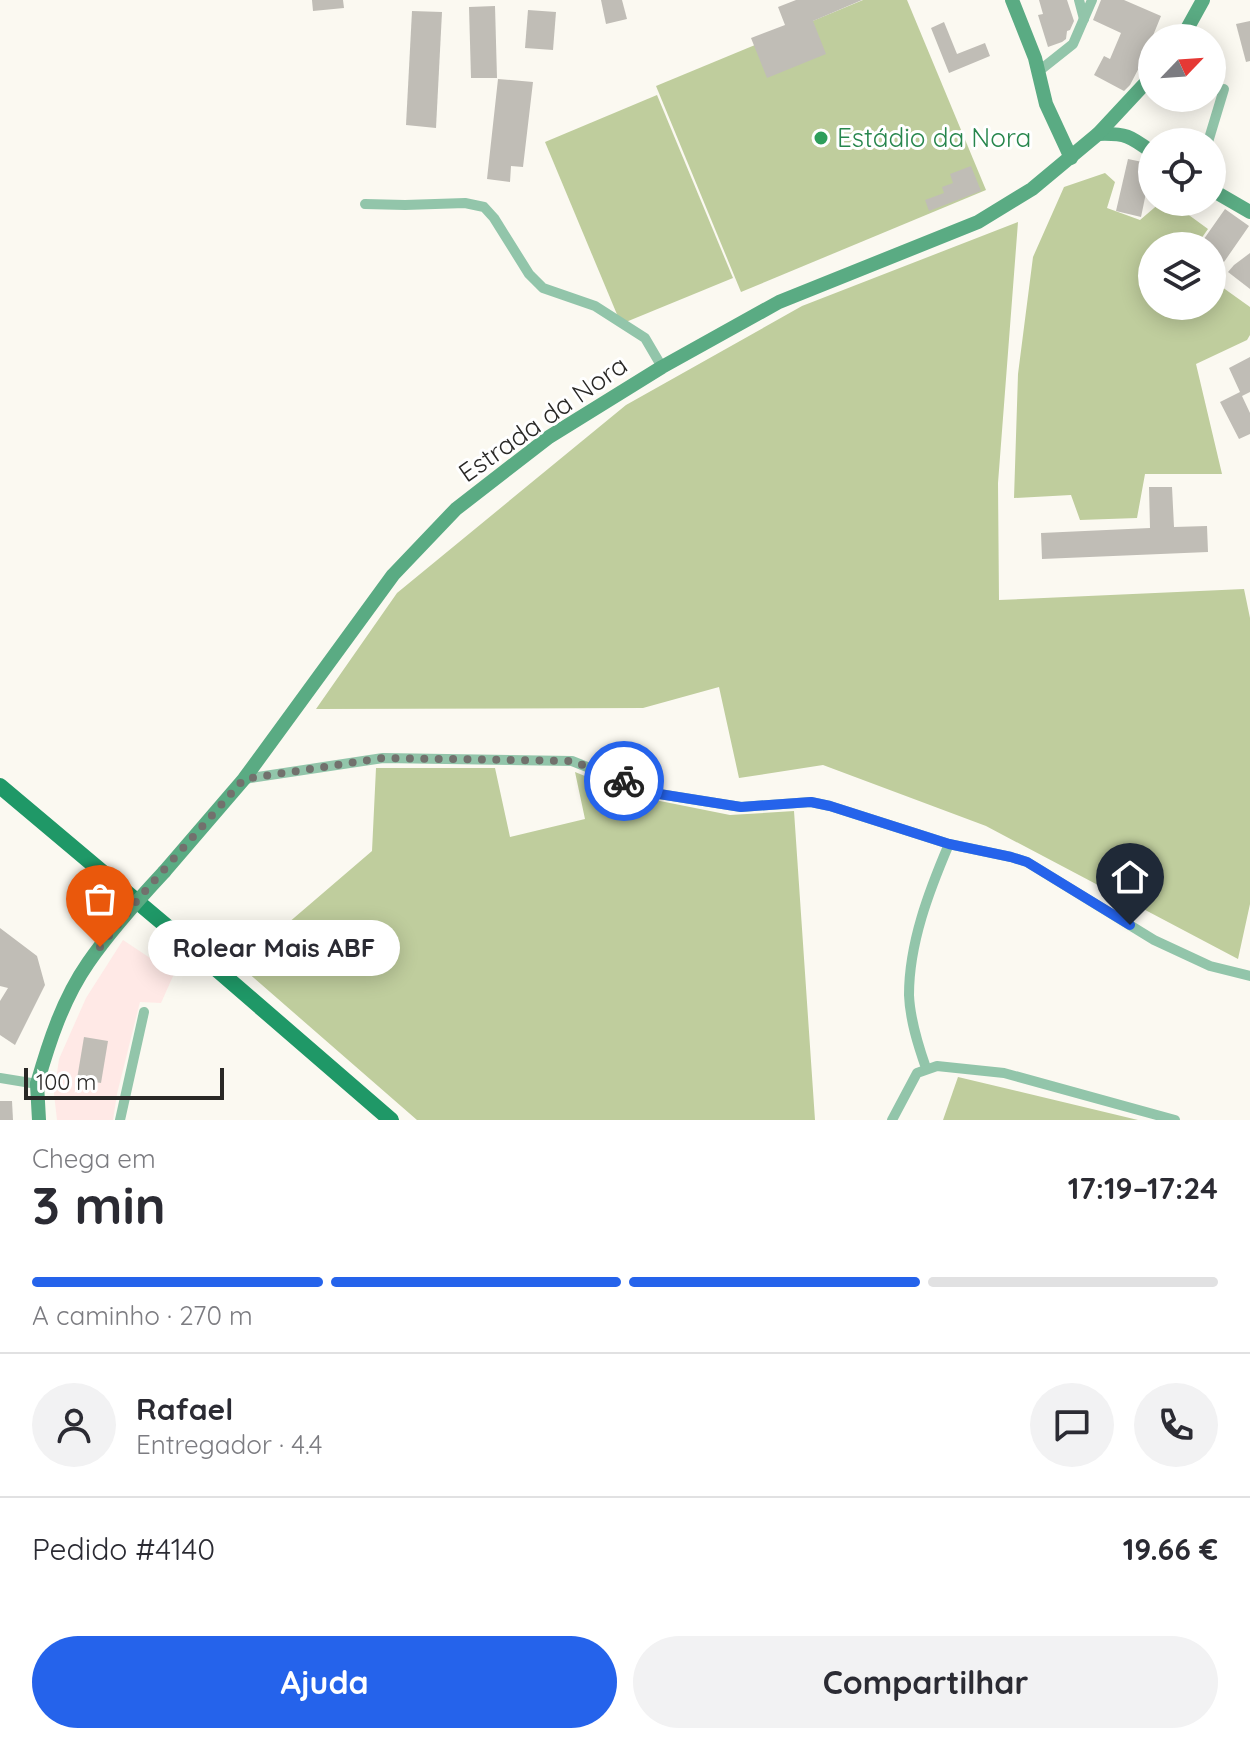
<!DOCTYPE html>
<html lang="pt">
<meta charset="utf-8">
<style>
:root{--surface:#fff;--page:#f2f2f3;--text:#2b2b33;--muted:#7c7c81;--line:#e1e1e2;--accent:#2563eb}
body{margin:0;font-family:Quicksand,sans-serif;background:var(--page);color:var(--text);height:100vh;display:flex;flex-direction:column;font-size:30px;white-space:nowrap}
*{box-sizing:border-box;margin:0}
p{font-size:26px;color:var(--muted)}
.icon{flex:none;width:44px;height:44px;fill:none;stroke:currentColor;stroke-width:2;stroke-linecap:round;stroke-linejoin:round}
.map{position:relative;height:1120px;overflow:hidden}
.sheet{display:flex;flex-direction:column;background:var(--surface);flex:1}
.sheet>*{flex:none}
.needle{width:52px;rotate:65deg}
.tools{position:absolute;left:1138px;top:24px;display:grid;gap:16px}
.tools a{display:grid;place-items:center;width:88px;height:88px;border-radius:50%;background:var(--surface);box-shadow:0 4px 20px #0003;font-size:40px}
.scale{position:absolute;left:24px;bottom:20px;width:200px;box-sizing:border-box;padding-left:8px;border:4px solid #292826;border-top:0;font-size:22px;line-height:28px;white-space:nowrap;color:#292826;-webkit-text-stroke:6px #fff;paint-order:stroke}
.pin{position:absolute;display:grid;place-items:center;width:68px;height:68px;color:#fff;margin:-82px -34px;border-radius:50% 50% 50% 0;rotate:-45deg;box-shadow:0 0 8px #0007}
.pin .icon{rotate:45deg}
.courier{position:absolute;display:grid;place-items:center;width:80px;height:80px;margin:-40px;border:6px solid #2563eb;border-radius:50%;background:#fff;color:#222;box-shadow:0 2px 10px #0007}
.bubble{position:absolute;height:56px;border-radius:28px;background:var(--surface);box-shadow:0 4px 20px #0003;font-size:26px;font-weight:700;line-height:56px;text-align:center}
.headline em{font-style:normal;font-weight:700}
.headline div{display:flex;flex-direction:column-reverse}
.headline{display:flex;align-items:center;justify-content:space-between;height:136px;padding:0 32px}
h1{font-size:52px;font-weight:700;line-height:60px}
.bar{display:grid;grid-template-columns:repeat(4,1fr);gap:12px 8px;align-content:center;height:96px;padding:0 32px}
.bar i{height:10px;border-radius:6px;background:var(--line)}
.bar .on{background:var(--accent)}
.bar p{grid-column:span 4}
.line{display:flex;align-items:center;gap:20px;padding:0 32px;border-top:2px solid var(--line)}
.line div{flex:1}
.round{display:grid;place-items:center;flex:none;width:84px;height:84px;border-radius:42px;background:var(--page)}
.cta{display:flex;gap:16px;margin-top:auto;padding:16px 32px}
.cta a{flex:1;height:92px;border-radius:48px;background:var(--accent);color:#fff;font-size:32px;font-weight:700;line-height:92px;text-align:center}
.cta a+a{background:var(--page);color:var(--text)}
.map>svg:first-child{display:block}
</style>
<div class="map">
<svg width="1250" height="1120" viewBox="0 0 1250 1120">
<rect width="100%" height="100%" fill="#fbf9f1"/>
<path fill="#ffe9e6" d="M123,940L174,974L161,1003L140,1002L117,1094L113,1120H57L54,1094L59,1059L86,998Z"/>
<g fill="#bfcd9d">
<path d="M863,0H907L986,190L741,292L656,86Z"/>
<path d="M657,95L733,278L621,324L545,142Z"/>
<path d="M1105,173L1115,182L1107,208L1140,220L1161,202H1171L1208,229L1196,246H1152V306H1212V262L1219,269L1215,282L1250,307V335L1247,340L1196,364L1222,474H1145L1137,518L1080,520L1071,495L1014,498L1018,374L1033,257L1064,187Z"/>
<path d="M1018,222L998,483L999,600L1244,589L1250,618V904L1238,959L986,826L823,765L739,778L719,687L643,708L316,709L397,593L626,405L802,306Z"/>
<path d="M376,768H495L510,837L585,819L575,772L635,796L730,815L794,811L815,1120H417L239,965L372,851Z"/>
<path d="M958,1077L1138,1120H943Z"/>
</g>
<g fill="#c0bdb6">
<path d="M312,0H343L344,8L313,11Z"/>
<path d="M601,0H622L627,19L606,24Z"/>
<path d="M796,0H862L813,21L826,54L767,78L751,38L785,25L778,7Z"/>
<path d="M1039,0H1067L1074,21L1070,30L1067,31L1066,39L1062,42L1048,47L1038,15L1043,14Z"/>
<path d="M1101,0H1124L1161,16L1152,38V66L1142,62L1130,85L1124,91L1094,75L1104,56L1110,59L1121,33L1093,20Z"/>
<path d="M495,6L497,78H471L469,7Z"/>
<path d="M528,10L556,12L553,50L525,48Z"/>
<path d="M412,11L442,12L436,128L406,125Z"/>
<path d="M1250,21V61L1246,62L1236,24Z"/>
<path d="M944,22L957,54L985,43L990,56L949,73L931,28Z"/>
<path d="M498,79L533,82L523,167L511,166L510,182L487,179Z"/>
<path d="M1128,159L1152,164L1141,217L1116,211Z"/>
<path d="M971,166L981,191L929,211L925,200L944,193L942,187L953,183L950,174Z"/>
<path d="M1225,209L1249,226L1224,262L1212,254V246H1199Z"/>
<path d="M1250,253V289L1228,272L1234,265Z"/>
<path d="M1250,357V392L1242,396L1250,413V434L1239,439L1220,402L1240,392L1229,368Z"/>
<path d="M1149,487H1172L1174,527L1207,526L1208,552L1042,559L1041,533L1150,528Z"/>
<path d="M0,928L37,956L45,985L15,1045L0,1035V1001L8,988L0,986Z"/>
<path d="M84,1037L108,1041L101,1083L77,1079Z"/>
<path d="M0,1101H12L13,1120H0Z"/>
</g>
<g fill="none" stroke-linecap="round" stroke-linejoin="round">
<g stroke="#92c5aa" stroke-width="10">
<path d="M1079,0L1084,19"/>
<path d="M1039,71L1073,44L1092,0"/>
<path d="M1208,142L1224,89"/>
<path d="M365,204L405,205L465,203L484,207L494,218L529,274L543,288L595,306L645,338L662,367"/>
<path d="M244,779L383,758L572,761L653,793L741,807L811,802L830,806L949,844L1011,857L1027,862L1154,940L1210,966L1250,976"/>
<path d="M926,1068C918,1045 910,1020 909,995C909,943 929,891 949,844"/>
<path d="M0,1078L37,1084"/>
<path d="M120,1120L144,1012"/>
<path d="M892,1120L917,1073L937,1066L1004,1073L1175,1120"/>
</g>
<g stroke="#5aab83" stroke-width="14">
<path d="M1012,0L1035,58L1046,104L1071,158"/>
<path d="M1182,38L1203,0"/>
<path d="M1098,134C1126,133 1130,136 1152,152"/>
<path d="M1212,190L1250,212"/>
<path d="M164,872L244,779L393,575L456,509L549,437L662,367L779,302L978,222L1032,189L1098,134L1152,76"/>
<path d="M37,1084L39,1120"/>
</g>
<path stroke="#1f9867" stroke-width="16" d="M0,786L177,935L391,1120"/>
<path stroke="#5aab83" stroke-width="14" d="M37,1084C49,1042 63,999 88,963C110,931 137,901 164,872"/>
</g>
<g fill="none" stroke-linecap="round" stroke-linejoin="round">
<path stroke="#72716d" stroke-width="8" stroke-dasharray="0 14.4" d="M100,947L139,898L244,779L383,758L572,761L624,781"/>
<path stroke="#2563eb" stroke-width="10" d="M624,781L653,793L741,807L811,802L830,806L949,844L1011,857L1027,862L1130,925"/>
</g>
<circle fill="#2e9e5b" stroke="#fff" stroke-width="3" cx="821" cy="138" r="8"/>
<g text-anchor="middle" stroke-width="6" stroke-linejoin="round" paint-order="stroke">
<g font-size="26" fill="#27864d" stroke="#fff" text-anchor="start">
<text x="837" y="147">Estádio da Nora</text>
</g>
<g font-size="26" fill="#292826" stroke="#fff">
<text transform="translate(543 419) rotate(-35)" y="9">Estrada da Nora</text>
</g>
</g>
</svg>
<div class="tools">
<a><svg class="needle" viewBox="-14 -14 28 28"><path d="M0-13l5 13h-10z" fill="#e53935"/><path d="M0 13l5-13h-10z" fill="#7c7c81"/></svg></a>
<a><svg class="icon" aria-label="locate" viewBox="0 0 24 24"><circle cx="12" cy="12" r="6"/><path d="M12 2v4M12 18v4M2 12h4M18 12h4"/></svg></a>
<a><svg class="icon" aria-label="layers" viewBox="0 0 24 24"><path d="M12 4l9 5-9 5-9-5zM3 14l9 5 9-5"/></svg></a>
</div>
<div class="scale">100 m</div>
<div class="pin" style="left:100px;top:947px;background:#ea580c"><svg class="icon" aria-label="bag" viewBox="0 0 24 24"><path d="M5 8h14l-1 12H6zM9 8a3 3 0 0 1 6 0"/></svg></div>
<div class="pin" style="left:1130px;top:925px;background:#1f2937"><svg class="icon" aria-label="home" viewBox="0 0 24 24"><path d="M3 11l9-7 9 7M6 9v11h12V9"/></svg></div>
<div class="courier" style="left:624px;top:781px"><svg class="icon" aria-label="bike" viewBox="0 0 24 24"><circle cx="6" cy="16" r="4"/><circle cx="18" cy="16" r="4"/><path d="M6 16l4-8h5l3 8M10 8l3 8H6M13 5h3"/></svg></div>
<div class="bubble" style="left:148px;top:920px;width:252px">Rolear Mais ABF</div>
</div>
<section class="sheet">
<div class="headline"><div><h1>3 min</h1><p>Chega em</p></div><em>17:19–17:24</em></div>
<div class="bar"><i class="on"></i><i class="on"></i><i class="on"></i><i></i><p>A caminho · 270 m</p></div>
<div class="line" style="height:144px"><a class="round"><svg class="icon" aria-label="person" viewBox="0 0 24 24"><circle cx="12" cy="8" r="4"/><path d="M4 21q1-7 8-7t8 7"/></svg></a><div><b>Rafael</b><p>Entregador · 4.4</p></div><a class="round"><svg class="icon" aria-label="chat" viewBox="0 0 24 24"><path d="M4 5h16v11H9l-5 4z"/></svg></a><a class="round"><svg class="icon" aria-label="phone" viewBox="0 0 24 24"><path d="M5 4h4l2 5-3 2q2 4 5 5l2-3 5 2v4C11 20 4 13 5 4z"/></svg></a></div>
<div class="line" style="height:104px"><div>Pedido #4140</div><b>19.66 €</b></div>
<div class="cta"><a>Ajuda</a><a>Compartilhar</a></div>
</section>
